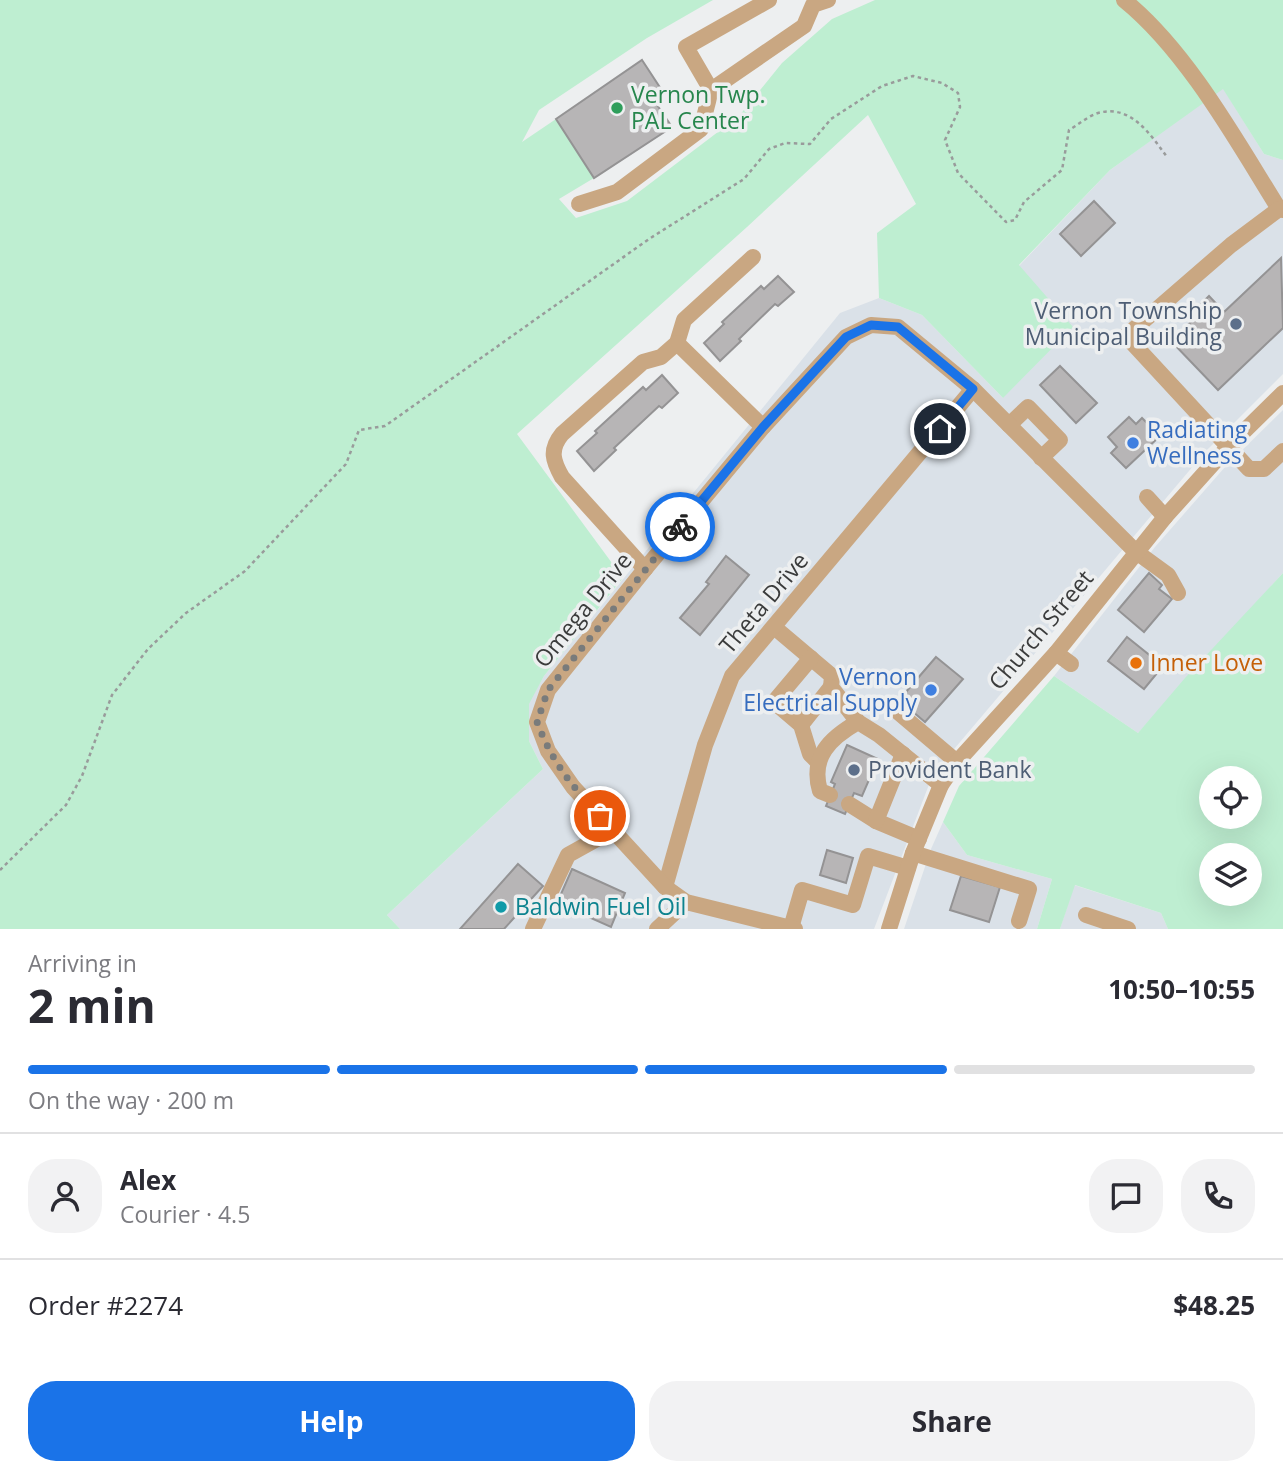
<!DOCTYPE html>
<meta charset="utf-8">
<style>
:root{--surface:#fff;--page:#f2f2f3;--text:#2b2b33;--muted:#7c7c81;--line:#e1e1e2;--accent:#1a73e8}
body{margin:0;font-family:"Open Sans",sans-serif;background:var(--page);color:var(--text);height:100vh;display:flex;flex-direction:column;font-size:26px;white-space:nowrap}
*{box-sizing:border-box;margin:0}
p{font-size:23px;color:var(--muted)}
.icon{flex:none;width:38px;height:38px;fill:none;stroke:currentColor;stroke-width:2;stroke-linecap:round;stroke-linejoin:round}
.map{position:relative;height:929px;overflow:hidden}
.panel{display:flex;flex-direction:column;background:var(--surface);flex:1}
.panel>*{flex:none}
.controls{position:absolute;left:1199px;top:766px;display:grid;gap:14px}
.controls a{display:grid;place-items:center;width:63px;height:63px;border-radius:50%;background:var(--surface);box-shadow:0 7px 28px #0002;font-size:35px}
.pin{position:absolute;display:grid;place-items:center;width:60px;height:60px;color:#fff;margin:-30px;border:4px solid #fff;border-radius:50%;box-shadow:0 2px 7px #0007}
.courier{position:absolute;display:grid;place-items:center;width:70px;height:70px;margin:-35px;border:5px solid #1a73e8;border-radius:50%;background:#fff;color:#222;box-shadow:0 2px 9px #0007}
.head em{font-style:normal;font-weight:700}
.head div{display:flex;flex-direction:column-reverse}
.head{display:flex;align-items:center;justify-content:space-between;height:119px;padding:0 28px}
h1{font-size:46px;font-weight:700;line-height:52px}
.bar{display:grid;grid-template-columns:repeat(4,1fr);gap:10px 7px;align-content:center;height:84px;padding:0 28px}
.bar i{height:9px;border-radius:5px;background:var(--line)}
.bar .active{background:var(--accent)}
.bar p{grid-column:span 4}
.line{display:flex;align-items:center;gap:18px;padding:0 28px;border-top:2px solid var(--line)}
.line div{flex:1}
.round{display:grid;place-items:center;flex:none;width:74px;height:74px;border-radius:28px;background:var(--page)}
.action{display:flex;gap:14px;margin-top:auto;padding:14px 28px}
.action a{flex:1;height:80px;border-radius:28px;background:var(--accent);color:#fff;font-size:28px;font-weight:700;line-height:80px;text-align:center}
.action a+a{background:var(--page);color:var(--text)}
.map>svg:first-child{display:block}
</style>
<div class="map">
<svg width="1283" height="929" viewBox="0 0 1283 929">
<rect width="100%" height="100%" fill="#edeff0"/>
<g fill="#dae1e8">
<path d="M1223,88L1264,154L1283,160V374L1205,452L933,774L874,929H400L387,915L543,769L529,741L528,704L544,676L840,313L879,298L922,315L1003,398L1019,266L1110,170Z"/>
<path d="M1283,410V573L1138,733L1054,676L1155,547L1225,467Z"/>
<path d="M943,822L967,855L1052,879L1037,929H904L931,849Z"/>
<path d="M1074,885L1161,913L1168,929H1060Z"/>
</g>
<g fill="#beeed1" fill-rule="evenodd">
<path d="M0,0H713L647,38L539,110L522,142L556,119L594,178L559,199L576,218L627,201L739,116L782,63L832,19L875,0H1283V160L1264,154L1223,89L1110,170L1019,265L1073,327L1003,398L922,315L879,298L877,233L916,204L868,115L747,227L517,434L623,578L544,676L529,704V741L543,769L387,915L400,929H0Z"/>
<path d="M1283,573V929H1168L1161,913L1075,885L1060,929H1037L1052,879L967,855L943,822L959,786L1054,676L1138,733L1185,678ZM1211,779H1250V817H1211ZM1211,856H1250V894H1211Z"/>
</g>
<g fill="#b7b5b6" stroke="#949394" stroke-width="2">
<path d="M642,60L661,89L651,96L672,127L594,178L556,119Z"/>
<path d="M1094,201L1115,223L1081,256L1060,234Z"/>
<path d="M1281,258L1283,328L1218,390L1171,341L1194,319L1190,315L1209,296L1224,312Z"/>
<path d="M778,276L794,292L778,306L775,304L739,339L741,341L720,361L704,343L724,324L722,322L761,286L764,289Z"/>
<path d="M1060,366L1097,403L1076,423L1040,385Z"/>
<path d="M662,375L678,393L662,408L659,406L614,448L616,450L594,471L577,451L597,433L595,431L643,387L646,390Z"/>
<path d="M1129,417L1136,424L1142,418L1160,436L1126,468L1111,453L1117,447L1108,437Z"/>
<path d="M726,556L749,575L700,635L680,618L709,584L706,582Z"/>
<path d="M1149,573L1162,585L1159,589L1172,599L1144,632L1118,610Z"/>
<path d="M1127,637L1163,666L1144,689L1108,661Z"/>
<path d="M936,657L963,679L925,722L899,700Z"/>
<path d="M847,745L878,759L862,796L854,793L845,814L826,806L835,784L831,782Z"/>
<path d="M827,850L853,858L846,883L820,875Z"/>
<path d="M518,864L543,886L504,929H460Z"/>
<path d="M572,869L625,893L611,927L557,903Z"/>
<path d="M961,876L1000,887L989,922L950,910Z"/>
</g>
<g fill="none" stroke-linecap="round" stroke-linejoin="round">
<path stroke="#999b9b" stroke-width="2.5" stroke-dasharray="3.5 3.5" stroke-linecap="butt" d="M0,870L66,805L82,776L112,695L148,649L186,613L245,571L346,464L359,430L385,426L649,239L744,179L769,149L785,143L810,144L831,119L882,86L913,76L942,83L958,93L960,107L945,140L958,173L1006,222L1015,220L1024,202L1062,170L1069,130C1078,125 1088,116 1098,113C1131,104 1150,134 1167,157"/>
<g stroke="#c9a782" stroke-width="16">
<path d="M769,0L686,47L711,90L804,26L813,5L828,0"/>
<path d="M1124,0C1187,51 1236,140 1279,209L1283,210"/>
<path d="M579,204L617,192L701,129L711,90"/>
<path d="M1279,209L1231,245L1126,336L1249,469H1264L1283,451"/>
<path d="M677,343L684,320L753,257"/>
<path d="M1009,425L1028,407L1060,440L1041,458"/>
<path d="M1147,497L1165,517"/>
<path d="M645,569L562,477C553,461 549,450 562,434L643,362L661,357L677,343L763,427"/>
<path d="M774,627L832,676L831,687L858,722"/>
<path d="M1056,653L1071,664"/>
<path d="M811,658L774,702L801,725L810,754L817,761"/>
<path d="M892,707L957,762"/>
<path d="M801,725L831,687"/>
<path d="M830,795L820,791C810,757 830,738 858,722L879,735L941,785"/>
<path d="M849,804L876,821L919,839"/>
<path d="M876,821L903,754"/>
<path d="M913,853L1029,889L1019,921"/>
<path d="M665,887L705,745L732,676L973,389"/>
<path d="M1086,915L1128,929"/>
<path d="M791,928L802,890L853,905L868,856L908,868"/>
<path d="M533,929L568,855L613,830"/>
<path d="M657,929L686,902"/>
<path d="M795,929L686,902L665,887L573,787L548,751L537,722L548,690L645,569L763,427L846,337L871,325L898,327L973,389L1135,551L1168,575L1178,593"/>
<path d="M889,929L913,853L941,785L957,762L1056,653L1165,517L1228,447L1283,393"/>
</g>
</g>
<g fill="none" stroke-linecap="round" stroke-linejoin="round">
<path stroke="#797b7b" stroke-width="7" stroke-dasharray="0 12.6" d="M600,816C571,785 552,762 537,722L548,690L680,527"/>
<path stroke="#1a73e8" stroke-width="9" d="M680,527L763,427L846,337L871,325L898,327L973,389L940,429"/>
</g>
<circle fill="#2e9e5b" stroke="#edeff0" stroke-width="2.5" cx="617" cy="108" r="7"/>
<g fill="#5c6f8a" stroke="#edeff0" stroke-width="2.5">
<circle cx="1236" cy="324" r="7"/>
<circle cx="854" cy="770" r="7"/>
</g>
<g fill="#3f7fe0" stroke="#edeff0" stroke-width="2.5">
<circle cx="1133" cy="443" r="7"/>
<circle cx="931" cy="690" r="7"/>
</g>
<circle fill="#e8710a" stroke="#edeff0" stroke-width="2.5" cx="1136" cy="663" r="7"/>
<circle fill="#0f9aa8" stroke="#edeff0" stroke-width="2.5" cx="501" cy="907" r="7"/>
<g text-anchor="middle" stroke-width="7" stroke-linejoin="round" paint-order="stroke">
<g font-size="23" fill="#27864d" stroke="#edeff0" text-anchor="start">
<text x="631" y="103">Vernon Twp.<tspan x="631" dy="26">PAL Center</tspan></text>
</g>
<g font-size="23" fill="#4e5e75" stroke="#edeff0" text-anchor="end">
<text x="1222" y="319">Vernon Township<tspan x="1222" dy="26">Municipal Building</tspan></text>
<text x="868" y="778" text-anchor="start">Provident Bank</text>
</g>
<g font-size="23" fill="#366cbe" stroke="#edeff0" text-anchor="start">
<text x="1147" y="438">Radiating<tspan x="1147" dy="26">Wellness</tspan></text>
<text x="917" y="685" text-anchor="end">Vernon<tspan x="917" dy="26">Electrical Supply</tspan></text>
</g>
<g font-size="23" fill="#3b3c3c" stroke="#edeff0">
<text transform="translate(764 603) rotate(-50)" y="8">Theta Drive</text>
<text transform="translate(583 610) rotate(-51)" y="8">Omega Drive</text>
<text transform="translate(1041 630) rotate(-50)" y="8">Church Street</text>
</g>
<g font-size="23" fill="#c56008" stroke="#edeff0" text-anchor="start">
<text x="1150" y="671">Inner Love</text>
</g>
<g font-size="23" fill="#0d838f" stroke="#edeff0" text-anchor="start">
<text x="515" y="915">Baldwin Fuel Oil</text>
</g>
</g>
</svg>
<div class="controls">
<a><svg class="icon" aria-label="locate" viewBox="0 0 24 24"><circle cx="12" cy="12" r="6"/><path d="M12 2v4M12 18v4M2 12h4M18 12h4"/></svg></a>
<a><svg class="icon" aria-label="layers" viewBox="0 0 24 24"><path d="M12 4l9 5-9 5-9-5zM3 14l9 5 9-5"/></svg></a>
</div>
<div class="pin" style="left:600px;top:816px;background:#ea580c"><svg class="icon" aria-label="bag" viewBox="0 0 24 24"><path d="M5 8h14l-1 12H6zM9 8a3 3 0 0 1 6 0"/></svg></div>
<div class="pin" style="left:940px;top:429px;background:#1f2937"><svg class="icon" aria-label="home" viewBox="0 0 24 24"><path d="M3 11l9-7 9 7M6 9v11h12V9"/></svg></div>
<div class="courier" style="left:680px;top:527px"><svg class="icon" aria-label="bike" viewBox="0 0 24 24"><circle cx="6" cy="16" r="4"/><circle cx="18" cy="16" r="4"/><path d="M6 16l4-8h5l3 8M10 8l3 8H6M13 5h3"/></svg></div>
</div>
<section class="panel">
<div class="head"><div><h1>2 min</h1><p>Arriving in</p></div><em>10:50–10:55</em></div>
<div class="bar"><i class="active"></i><i class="active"></i><i class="active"></i><i></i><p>On the way · 200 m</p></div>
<div class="line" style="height:126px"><a class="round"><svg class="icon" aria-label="person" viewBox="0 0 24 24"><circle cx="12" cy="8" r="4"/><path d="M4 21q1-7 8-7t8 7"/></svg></a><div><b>Alex</b><p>Courier · 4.5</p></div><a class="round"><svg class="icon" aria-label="chat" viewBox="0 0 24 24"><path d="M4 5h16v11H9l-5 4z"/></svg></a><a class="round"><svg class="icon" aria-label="phone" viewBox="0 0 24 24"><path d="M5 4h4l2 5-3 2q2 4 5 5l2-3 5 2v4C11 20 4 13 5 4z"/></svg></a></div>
<div class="line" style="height:91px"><div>Order #2274</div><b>$48.25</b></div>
<div class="action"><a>Help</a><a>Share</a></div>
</section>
